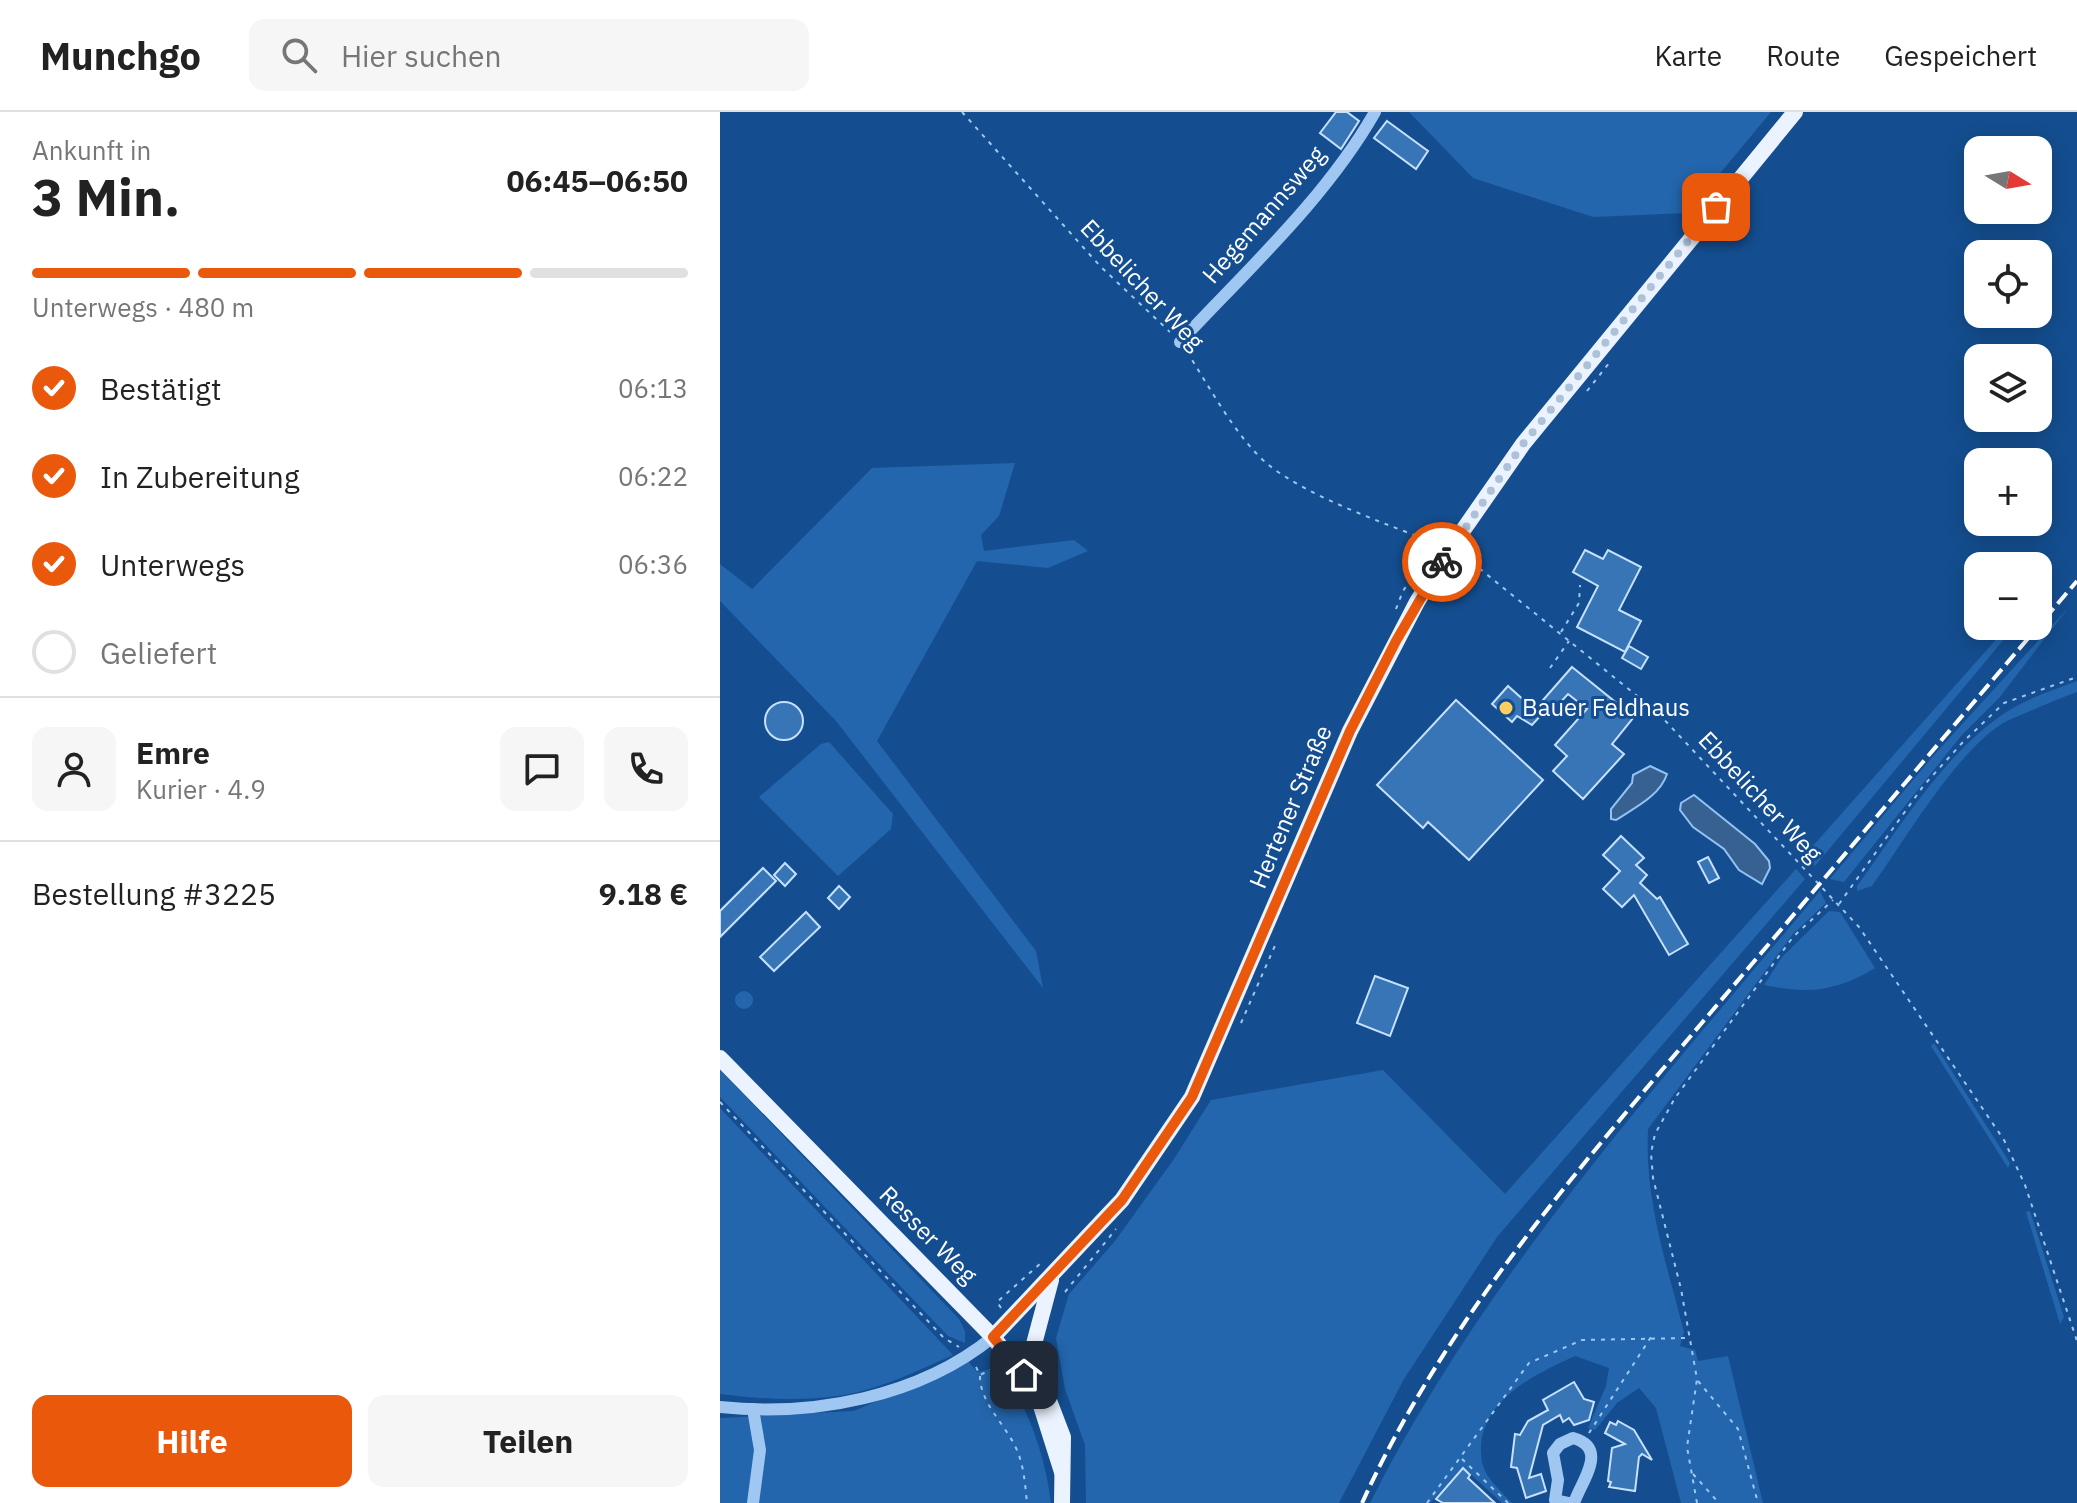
<!DOCTYPE html>
<html lang="de">
<meta charset="utf-8">
<style>
:root{--surface:#fff;--page:#f6f6f6;--text:#222;--muted:#767676;--line:#e0e0e0;--accent:#ea580c}
body{margin:0;font-family:"IBM Plex Sans",sans-serif;background:var(--page);color:var(--text);height:100vh;display:flex;flex-direction:column;font-size:30px;white-space:nowrap}
*{box-sizing:border-box;margin:0}
p{font-size:26px;color:var(--muted)}
.icon{flex:none;width:44px;height:44px;fill:none;stroke:currentColor;stroke-width:2;stroke-linecap:round;stroke-linejoin:round}
.map{position:relative;flex:1;overflow:hidden}
.panel{display:flex;flex-direction:column;background:var(--surface);width:720px}
.panel>*{flex:none}
.needle{width:52px;rotate:101deg}
.tools{position:absolute;left:1244px;top:24px;display:grid;gap:16px}
.tools a{display:grid;place-items:center;width:88px;height:88px;border-radius:16px;background:var(--surface);box-shadow:0 4px 20px #0003;font-size:40px}
.pin{position:absolute;display:grid;place-items:center;width:68px;height:68px;color:#fff;margin:-34px;border-radius:16px;box-shadow:0 4px 12px #0006}
.courier{position:absolute;display:grid;place-items:center;width:80px;height:80px;margin:-40px;border:6px solid #ea580c;border-radius:50%;background:#fff;color:#222;box-shadow:0 2px 10px #0007}
.overview em{font-style:normal;font-weight:800}
.overview div{display:flex;flex-direction:column-reverse}
.overview{display:flex;align-items:center;justify-content:space-between;height:136px;padding:0 32px}
h1{font-size:52px;font-weight:800;line-height:60px}
.bar{display:grid;grid-template-columns:repeat(4,1fr);gap:12px 8px;align-content:center;height:96px;padding:0 32px}
.bar i{height:10px;border-radius:6px;background:var(--line)}
.bar .on{background:var(--accent)}
.bar p{grid-column:span 4}
.line{display:flex;align-items:center;gap:20px;padding:0 32px;border-top:2px solid var(--line)}
.line div{flex:1}
.round{display:grid;place-items:center;flex:none;width:84px;height:84px;border-radius:16px;background:var(--page)}
ol{padding:0 32px;list-style:none}
li{display:flex;align-items:center;gap:24px;height:88px}
li p{margin-inline-start:auto}
li .icon{padding:8px;border-radius:50%;background:var(--accent);color:#fff;stroke-width:4}
li:last-child{color:var(--muted)}
li i{width:44px;height:44px;border:4px solid var(--line);border-radius:50%}
.button{display:flex;gap:16px;margin-top:auto;padding:16px 32px}
.button a{flex:1;height:92px;border-radius:16px;background:var(--accent);color:#fff;font-size:32px;font-weight:800;line-height:92px;text-align:center}
.button a+a{background:var(--page);color:var(--text)}
header{display:flex;align-items:center;gap:48px;box-sizing:border-box;height:112px;padding:0 40px;background:var(--surface);border-bottom:2px solid var(--line)}
header strong{font-size:38px}
nav{display:flex;gap:44px;margin-inline-start:auto;font-size:28px}
.search{width:560px;height:72px;background:var(--page);display:flex;align-items:center;gap:20px;box-sizing:border-box;padding:0 28px;border-radius:16px;color:var(--muted);font-size:30px}
main{display:flex;flex:1;min-height:0}
.map>svg:first-child{display:block}
</style>
<header>
<strong>Munchgo</strong>
<div class="search"><svg class="icon" aria-label="search" viewBox="0 0 24 24"><circle cx="10" cy="10" r="6"/><path d="M15 15l6 6"/></svg>Hier suchen</div>
<nav><a>Karte</a><a>Route</a><a>Gespeichert</a></nav>
</header>
<main>
<section class="panel">
<div class="overview"><div><h1>3 Min.</h1><p>Ankunft in</p></div><em>06:45–06:50</em></div>
<div class="bar"><i class="on"></i><i class="on"></i><i class="on"></i><i></i><p>Unterwegs · 480 m</p></div>
<ol>
<li><svg class="icon" aria-label="check" viewBox="0 0 24 24"><path d="M5 12l5 5 9-10"/></svg>Bestätigt<p>06:13</p></li>
<li><svg class="icon" aria-label="check" viewBox="0 0 24 24"><path d="M5 12l5 5 9-10"/></svg>In Zubereitung<p>06:22</p></li>
<li><svg class="icon" aria-label="check" viewBox="0 0 24 24"><path d="M5 12l5 5 9-10"/></svg>Unterwegs<p>06:36</p></li>
<li><i></i>Geliefert</li>
</ol>
<div class="line" style="height:144px"><a class="round"><svg class="icon" aria-label="person" viewBox="0 0 24 24"><circle cx="12" cy="8" r="4"/><path d="M4 21q1-7 8-7t8 7"/></svg></a><div><b>Emre</b><p>Kurier · 4.9</p></div><a class="round"><svg class="icon" aria-label="chat" viewBox="0 0 24 24"><path d="M4 5h16v11H9l-5 4z"/></svg></a><a class="round"><svg class="icon" aria-label="phone" viewBox="0 0 24 24"><path d="M5 4h4l2 5-3 2q2 4 5 5l2-3 5 2v4C11 20 4 13 5 4z"/></svg></a></div>
<div class="line" style="height:104px"><div>Bestellung #3225</div><b>9.18 €</b></div>
<div class="button"><a>Hilfe</a><a>Teilen</a></div>
</section>
<div class="map">
<svg width="1357" height="1391" viewBox="0 0 1357 1391">
<rect width="100%" height="100%" fill="#144e90"/>
<g fill="#2366ad">
<path d="M689,0H1051L967,101L873,105L753,66Z"/>
<path d="M295,351L279,404L261,423L264,439L354,428L368,439L328,456L257,449L157,629L316,839L323,876L116,609L0,489V452L32,477L152,356Z"/>
<path d="M1349,495L1279,586L1241,624L1124,770L1110,767L1214,643Z"/>
<path d="M1288,514H1295L1095,754L1084,744Z"/>
<path d="M1357,569V580C1334,588 1311,599 1289,608C1242,630 1183,731 1152,774L1137,779V774C1179,716 1220,648 1279,605C1303,588 1330,579 1357,569Z"/>
<path d="M109,630L173,702L171,717L118,764L39,685L101,632Z"/>
<path d="M1076,757L1085,767L777,1125L684,1267L619,1391H366L365,1333L345,1277L336,1226L349,1182L395,1129L454,1047L491,988L663,958L785,1082Z"/>
<path d="M1100,779L1106,791L1073,822L928,1017C924,1086 947,1153 964,1220L960,1234L975,1238L978,1249L1008,1244L1043,1391H961L936,1296L919,1276L897,1291L875,1318L868,1316L886,1274L889,1256L855,1244C813,1263 752,1292 762,1350C765,1366 782,1380 792,1391H782L743,1355L710,1391H650C764,1164 938,973 1100,779Z"/>
<path d="M1109,799L1120,800L1155,856C1116,880 1087,882 1044,873L1062,845Z"/>
<circle cx="24" cy="888" r="9"/>
<path d="M1214,931L1290,1051L1288,1056L1211,934Z"/>
<path d="M0,958L239,1207L245,1219V1231L228,1224L0,985Z"/>
<path d="M0,996L233,1243C197,1259 156,1279 117,1284C79,1289 38,1287 0,1282Z"/>
<path d="M1310,1099L1344,1205L1340,1212L1306,1100Z"/>
<path d="M248,1249L257,1260L281,1255C308,1296 325,1342 331,1391H0V1306L134,1299Z"/>
</g>
<g fill="#366190" stroke="#92c3f4" stroke-width="2">
<path d="M930,654L947,662C940,684 914,696 896,708L891,707V697L912,671L913,663Z"/>
<path d="M974,683L1035,732L1049,749L1050,756L1042,772L1019,758L1004,737L973,715L960,698L961,691Z"/>
</g>
<g fill="#3875b7" stroke="#c7e1fc" stroke-width="2">
<path d="M616,0H627L639,9L621,37L600,21Z"/>
<path d="M667,9L708,39L696,57L654,26Z"/>
<path d="M865,438L883,447L888,438L921,455L899,498L921,509L905,540L857,515L878,474L853,460Z"/>
<path d="M909,534L928,545L921,557L902,546Z"/>
<path d="M852,555L914,605L892,632L904,642L863,687L833,659L847,644L835,633L867,597L848,582L827,605L823,601L812,613L797,604L792,610L772,592L788,574L808,592L811,589L817,595Z"/>
<path d="M736,588L823,668L749,748L708,710L703,716L657,673Z"/>
<circle cx="64" cy="609" r="19"/>
<path d="M901,724L924,746L916,753L927,763L920,771L937,787L940,785L968,832L949,843L914,783L902,795L883,777L900,759L883,743Z"/>
<path d="M988,745L999,766L989,771L978,750Z"/>
<path d="M65,751L76,762L65,774L54,763Z"/>
<path d="M43,756L56,769L0,825V799Z"/>
<path d="M119,774L130,785L119,797L108,786Z"/>
<path d="M86,800L100,815L54,859L40,845Z"/>
<path d="M655,864L688,876L670,924L637,911Z"/>
<path d="M854,1270L864,1287L874,1290L869,1308L854,1313L849,1306L843,1310L840,1303L823,1313L809,1366L821,1362L826,1379L806,1386L797,1356L791,1355L795,1322L800,1323L808,1309L828,1298L823,1288Z"/>
<path d="M898,1309L914,1318L932,1348L922,1342L919,1345L915,1379L889,1375L891,1370L888,1369L892,1336L905,1332L885,1321L890,1310L896,1313Z"/>
<path d="M743,1356L750,1363L748,1366L775,1391H723L716,1387Z"/>
</g>
<g fill="none" stroke-linecap="round" stroke-linejoin="round">
<g stroke="#a0c7f1" stroke-width="2" stroke-dasharray="4 6" stroke-linecap="butt">
<path d="M242,0L380,154L450,220"/>
<path d="M467,240C489,274 518,329 550,354C591,386 667,412 717,432"/>
<path d="M867,279L890,250"/>
<path d="M744,444L937,600L1139,815L1284,1028L1305,1073L1357,1229"/>
<path d="M676,497L683,479L705,447"/>
<path d="M841,520L859,491L860,473"/>
<path d="M830,556L849,529"/>
<path d="M1119,792L1204,673L1243,630L1284,591L1357,565"/>
<path d="M521,911L557,829"/>
<path d="M0,990L224,1226L239,1235"/>
<path d="M345,1180L396,1117"/>
<path d="M281,1196L277,1190L321,1151"/>
<path d="M256,1255L260,1263L278,1254"/>
<path d="M260,1264C260,1291 285,1312 296,1336C304,1353 305,1372 307,1391"/>
<path d="M978,1269L1018,1317L1038,1391"/>
<path d="M869,1321L931,1225"/>
<path d="M742,1347L788,1391"/>
<path d="M973,1362L999,1391"/>
<path d="M707,1391L809,1251L862,1228L967,1226"/>
<path d="M977,1391L967,1335L977,1267L961,1177L933,1066L931,1041L935,1022L955,986L1073,825L1113,788"/>
</g>
<g stroke="#a0c7f1" stroke-width="12">
<path d="M460,230C527,158 606,86 655,0"/>
<path d="M0,1295C93,1305 199,1285 273,1225"/>
<path d="M33,1391L40,1338L33,1297"/>
<path d="M849,1391L835,1388L838,1368L833,1341L840,1332L853,1326C889,1336 862,1368 854,1391"/>
</g>
<g stroke="#eaf3ff" stroke-width="16">
<path d="M0,946L273,1225L317,1281L342,1360"/>
<path d="M331,1168L314,1232L320,1265L343,1325L342,1391"/>
<path d="M273,1225L402,1088L472,985L630,619L697,490L730,437L803,332L1075,0"/>
</g>
<path stroke="#fff" stroke-width="4" stroke-dasharray="14 6" stroke-linecap="butt" d="M642,1391C725,1209 858,1057 986,906C1110,760 1233,614 1357,469"/>
</g>
<g fill="none" stroke-linecap="round" stroke-linejoin="round">
<path stroke="#adc1d8" stroke-width="8" stroke-dasharray="0 14.4" d="M722,450L803,332L996,95"/>
<path stroke="#ea580c" stroke-width="10" d="M304,1263L273,1225L402,1088L472,985L630,619L676,529L722,450"/>
</g>
<circle fill="#ffcc60" stroke="#144e90" stroke-width="3" cx="786" cy="596" r="8"/>
<g text-anchor="middle" stroke-width="6" stroke-linejoin="round" paint-order="stroke">
<g font-size="24" fill="#fff" stroke="#144e90">
<text transform="translate(544 103) rotate(-49)" y="8">Hegemannsweg</text>
<text transform="translate(422 173) rotate(47)" y="8">Ebbelicher Weg</text>
<text transform="translate(1040 685) rotate(47)" y="8">Ebbelicher Weg</text>
<text transform="translate(571 695) rotate(-67)" y="8">Hertener Straße</text>
<text transform="translate(208 1123) rotate(45)" y="8">Resser Weg</text>
</g>
<g font-size="24" fill="#fff" stroke="#144e90" text-anchor="start">
<text x="802" y="604">Bauer Feldhaus</text>
</g>
</g>
</svg>
<div class="tools">
<a><svg class="needle" viewBox="-14 -14 28 28"><path d="M0-13l5 13h-10z" fill="#e53935"/><path d="M0 13l5-13h-10z" fill="#767676"/></svg></a>
<a><svg class="icon" aria-label="locate" viewBox="0 0 24 24"><circle cx="12" cy="12" r="6"/><path d="M12 2v4M12 18v4M2 12h4M18 12h4"/></svg></a>
<a><svg class="icon" aria-label="layers" viewBox="0 0 24 24"><path d="M12 4l9 5-9 5-9-5zM3 14l9 5 9-5"/></svg></a>
<a>+</a>
<a>−</a>
</div>
<div class="pin" style="left:996px;top:95px;background:#ea580c"><svg class="icon" aria-label="bag" viewBox="0 0 24 24"><path d="M5 8h14l-1 12H6zM9 8a3 3 0 0 1 6 0"/></svg></div>
<div class="pin" style="left:304px;top:1263px;background:#1f2937"><svg class="icon" aria-label="home" viewBox="0 0 24 24"><path d="M3 11l9-7 9 7M6 9v11h12V9"/></svg></div>
<div class="courier" style="left:722px;top:450px"><svg class="icon" aria-label="bike" viewBox="0 0 24 24"><circle cx="6" cy="16" r="4"/><circle cx="18" cy="16" r="4"/><path d="M6 16l4-8h5l3 8M10 8l3 8H6M13 5h3"/></svg></div>
</div>
</main>
